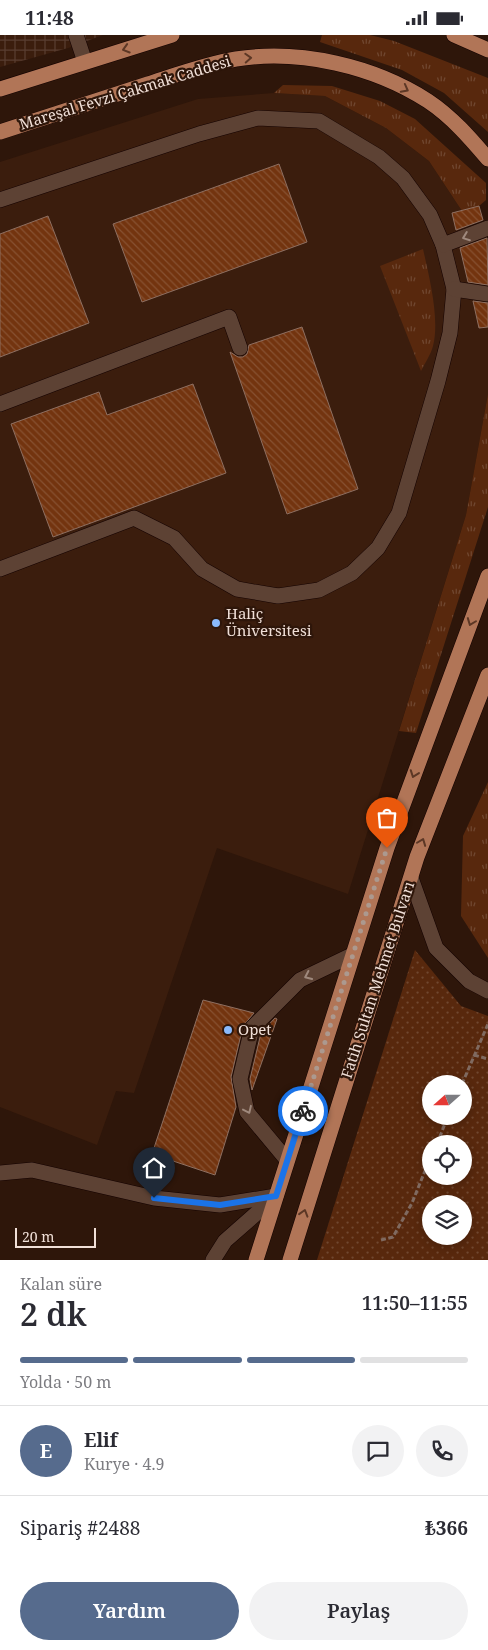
<!DOCTYPE html>
<html lang="tr">
<meta charset="utf-8">
<style>
:root{--surface:#fff;--page:#f2f2f3;--text:#2b2b33;--muted:#7c7c81;--line:#e1e1e2;--accent:#566b8d}
body{margin:0;font-family:"Noto Serif",serif;background:var(--page);color:var(--text);height:100vh;display:flex;flex-direction:column;font-size:19px;white-space:nowrap}
*{box-sizing:border-box;margin:0}
p{font-size:16px;color:var(--muted)}
.icon{flex:none;width:28px;height:28px;fill:none;stroke:currentColor;stroke-width:2;stroke-linecap:round;stroke-linejoin:round}
.map{position:relative;height:1225px;overflow:hidden}
.sheet{display:flex;flex-direction:column;background:var(--surface);flex:1}
.sheet>*{flex:none}
.needle{width:32px;rotate:249deg}
.tools{position:absolute;left:422px;top:1040px;display:grid;gap:10px}
.tools a{display:grid;place-items:center;width:50px;height:50px;border-radius:50%;background:var(--surface);box-shadow:0 2px 8px #0003;font-size:25px}
.scale{position:absolute;left:15px;bottom:12px;width:81px;box-sizing:border-box;padding-left:5px;border:2px solid #f0dfd7;border-top:0;font-size:14px;line-height:18px;white-space:nowrap;color:#f0dfd7;-webkit-text-stroke:4px #2e160a;paint-order:stroke}
.pin{position:absolute;display:grid;place-items:center;width:42px;height:42px;color:#fff;margin:-51px -21px;border-radius:50% 50% 50% 0;rotate:-45deg;box-shadow:0 0 5px #0007}
.pin .icon{rotate:45deg}
.courier{position:absolute;display:grid;place-items:center;width:50px;height:50px;margin:-25px;border:4px solid #1a73e8;border-radius:50%;background:#fff;color:#222;box-shadow:0 1px 6px #0007}
.headline em{font-style:normal;font-weight:600}
.headline div{display:flex;flex-direction:column-reverse}
.headline{display:flex;align-items:center;justify-content:space-between;height:85px;padding:0 20px}
h1{font-size:32px;font-weight:600;line-height:38px}
.bar{display:grid;grid-template-columns:repeat(4,1fr);gap:8px 5px;align-content:center;height:60px;padding:0 20px}
.bar i{height:6px;border-radius:4px;background:var(--line)}
.bar .current{background:var(--accent)}
.bar p{grid-column:span 4}
.line{display:flex;align-items:center;gap:12px;padding:0 20px;border-top:1px solid var(--line)}
.line div{flex:1}
.round{display:grid;place-items:center;flex:none;width:52px;height:52px;border-radius:26px;background:var(--page)}
.cta{display:flex;gap:10px;margin-top:auto;padding:10px 20px}
.cta a{flex:1;height:58px;border-radius:30px;background:var(--accent);color:#fff;font-size:20px;font-weight:600;line-height:58px;text-align:center}
.cta a+a{background:var(--page);color:var(--text)}
.status{display:flex;justify-content:space-between;align-items:center;height:35px;padding:0 25px;background:var(--surface);direction:ltr}
.status svg{height:14px;fill:currentColor}
.map>svg:first-child{display:block}
</style>
<div class="status"><b>11:48</b><svg viewBox="0 0 49 12"><path d="M0 12V9h3v3zM5 12V6h3v6zM10 12V3h3v9zM15 12V0h3v12zM26 1h20v11H26zM47 4h2v5h-2z"/></svg></div>
<div class="map">
<svg width="488" height="1225" viewBox="0 0 488 1225">
<defs>
<pattern id="industrial-grid" width="8" height="8" patternUnits="userSpaceOnUse" patternTransform="scale(1.25)"><rect width="8" height="8" fill="#3b1d0d"/><path d="M0 4h8M4 0v8" fill="none" stroke="#583d30"/></pattern>
<pattern id="grass-tufts" width="24" height="20" patternUnits="userSpaceOnUse" patternTransform="scale(1.25)"><rect width="24" height="20" fill="#58280d"/><path d="M3 7l-1-3M5 7V3M7 7l1-3M15 17l-1-3M17 17v-4M19 17l1-3" fill="none" stroke="#704730"/></pattern>
<pattern id="park-dots" width="8" height="8" patternUnits="userSpaceOnUse" patternTransform="scale(1.25)"><rect width="8" height="8" fill="#58280d"/><path d="M2 2h.1M6 6h.1" fill="none" stroke="#704730" stroke-width="1.8" stroke-linecap="round"/></pattern>
<pattern id="building-back-hatch" width="6" height="6" patternUnits="userSpaceOnUse" patternTransform="scale(1.25)"><rect width="6" height="6" fill="#73340f"/><path d="M-1 5l2 2M0 0l6 6M5-1l2 2" fill="none" stroke="#875131"/></pattern>
</defs>
<rect width="100%" height="100%" fill="#2e160a"/>
<path fill="#3b1d0d" d="M274,58L325,61L386,93L429,126L462,176L488,247V359L466,480L348,859L217,813L134,1058L116,1056L97,1110L0,1072V127L198,64Z"/>
<path fill="url(#industrial-grid)" d="M0,0H103L68,13L0,32Z"/>
<g fill="url(#grass-tufts)">
<path d="M322,0H370L394,6L488,43V97L444,58L402,35L320,7Z"/>
<path d="M283,50L332,51L380,66L415,84L486,148V165L479,171L462,176L429,126L386,93L325,61L274,58Z"/>
<path d="M423,214C429,241 440,284 433,311C431,319 425,328 421,336L380,231Z"/>
<path d="M488,359V472L416,698L399,696L466,480Z"/>
<path d="M488,747V923L461,881L463,801Z"/>
</g>
<path fill="url(#park-dots)" fill-rule="evenodd" d="M415,915L461,971L488,981V1225H317ZM431,1049H464V1081H431ZM431,1109H464V1141H431ZM431,1169H464V1201H431Z"/>
<g fill="url(#building-back-hatch)" stroke="#8e6f61">
<path d="M279,129L307,207L142,267L113,189Z"/>
<path d="M479,171L483,185L456,195L452,178Z"/>
<path d="M48,181L89,288L0,322V199Z"/>
<path d="M487,203L488,250L468,247L460,213Z"/>
<path d="M473,266L488,268V292L479,293Z"/>
<path d="M302,292L358,454L287,479L230,317L238,322H243L247,319L249,310Z"/>
<path d="M193,349L226,438L53,502L11,389L99,357L107,380Z"/>
<path d="M203,965L254,978L243,991L231,1042L236,1072L215,1140L152,1119Z"/>
<path d="M275,983L277,984L252,1055L250,1044L261,998Z"/>
</g>
<g fill="none" stroke-linecap="round" stroke-linejoin="round">
<defs>
<g id="minor">
<path d="M76,0L85,27"/>
<path d="M0,165L199,99L258,83L319,86L379,122L403,143L430,180L443,210L454,254L450,298L438,346L399,478L378,513L352,538L319,555L278,561L237,554L202,534L174,503L134,483L0,534"/>
<path d="M443,210L488,193"/>
<path d="M454,254L488,259"/>
<path d="M0,369L229,282L240,313"/>
<path d="M411,843L436,913L469,946L488,956"/>
<path d="M287,1125L247,1077L240,1044L252,993L300,945L352,920"/>
<path d="M0,1138L32,1135L154,1163L220,1170L276,1161"/>
<path d="M213,1225L225,1206L276,1161"/>
</g>
<g id="major">
<path d="M454,0L488,15"/>
<path d="M0,54L172,0"/>
<path d="M0,97C49,81 99,65 148,49C176,40 206,29 236,24C300,14 374,31 428,66C452,82 470,103 488,124"/>
<path d="M256,1225L387,813L488,541"/>
<path d="M290,1225L417,822L488,640"/>
</g>
</defs>
<use href="#minor" stroke="#140200" stroke-width="16"/>
<use href="#major" stroke="#140200" stroke-width="16"/>
<g stroke="#806a60" stroke-width="3" stroke-dasharray="5 2.5" stroke-linecap="butt">
<path d="M474,1020L488,1024"/>
<path d="M462,1049L488,989"/>
<path d="M437,1109L448,1081"/>
<path d="M381,1205L393,1202L412,1168L431,1121"/>
</g>
<use href="#minor" stroke="#5d4234" stroke-width="15"/>
<use href="#major" stroke="#b17557" stroke-width="15"/>
</g>
<defs><path id="oneway-chevron" d="M-2-3.5L2.5 0L-2 3.5" fill="none" stroke-width="1.6" stroke-linecap="round" stroke-linejoin="round" transform="scale(1.25)"/></defs>
<g stroke="#5c3725">
<use href="#oneway-chevron" transform="translate(126 14) rotate(163)"/>
<use href="#oneway-chevron" transform="translate(248 23) rotate(-3)"/>
<use href="#oneway-chevron" transform="translate(405 54) rotate(28)"/>
<use href="#oneway-chevron" transform="translate(471 587) rotate(111)"/>
<use href="#oneway-chevron" transform="translate(414 739) rotate(110)"/>
<use href="#oneway-chevron" transform="translate(422 807) rotate(-69)"/>
<use href="#oneway-chevron" transform="translate(304 1178) rotate(-73)"/>
</g>
<g stroke="#9f897d">
<use href="#oneway-chevron" transform="translate(466 202) rotate(159)"/>
<use href="#oneway-chevron" transform="translate(308 941) rotate(155)"/>
<use href="#oneway-chevron" transform="translate(248 1075) rotate(65)"/>
</g>
<g fill="none" stroke-linecap="round" stroke-linejoin="round">
<path stroke="#ac998f" stroke-width="5" stroke-dasharray="0 9" d="M303,1076L387,813"/>
<path stroke="#1a73e8" stroke-width="6" d="M154,1163L220,1170L276,1161L303,1076"/>
</g>
<g fill="#8abafc" stroke="#2e160a" stroke-width="2">
<circle cx="216" cy="588" r="5"/>
<circle cx="228" cy="995" r="5"/>
</g>
<g text-anchor="middle" stroke-width="4.5" stroke-linejoin="round" paint-order="stroke">
<g font-size="15" fill="#f0dfd7" stroke="#2e160a">
<text transform="translate(125 58) rotate(-17)" y="5">Mareşal Fevzi Çakmak Caddesi</text>
<text transform="translate(378 945) rotate(-72)" y="5">Fatih Sultan Mehmet Bulvarı</text>
</g>
<g font-size="15" fill="#f0dfd7" stroke="#2e160a" text-anchor="start">
<text x="226" y="584">Haliç<tspan x="226" dy="17">Üniversitesi</tspan></text>
<text x="238" y="1000">Opet</text>
</g>
</g>
</svg>
<div class="tools">
<a><svg class="needle" viewBox="-14 -14 28 28"><path d="M0-13l5 13h-10z" fill="#e53935"/><path d="M0 13l5-13h-10z" fill="#7c7c81"/></svg></a>
<a><svg class="icon" aria-label="locate" viewBox="0 0 24 24"><circle cx="12" cy="12" r="6"/><path d="M12 2v4M12 18v4M2 12h4M18 12h4"/></svg></a>
<a><svg class="icon" aria-label="layers" viewBox="0 0 24 24"><path d="M12 4l9 5-9 5-9-5zM3 14l9 5 9-5"/></svg></a>
</div>
<div class="scale">20 m</div>
<div class="pin" style="left:387px;top:813px;background:#ea580c"><svg class="icon" aria-label="bag" viewBox="0 0 24 24"><path d="M5 8h14l-1 12H6zM9 8a3 3 0 0 1 6 0"/></svg></div>
<div class="pin" style="left:154px;top:1163px;background:#1f2937"><svg class="icon" aria-label="home" viewBox="0 0 24 24"><path d="M3 11l9-7 9 7M6 9v11h12V9"/></svg></div>
<div class="courier" style="left:303px;top:1076px"><svg class="icon" aria-label="bike" viewBox="0 0 24 24"><circle cx="6" cy="16" r="4"/><circle cx="18" cy="16" r="4"/><path d="M6 16l4-8h5l3 8M10 8l3 8H6M13 5h3"/></svg></div>
</div>
<section class="sheet">
<div class="headline"><div><h1>2 dk</h1><p>Kalan süre</p></div><em>11:50–11:55</em></div>
<div class="bar"><i class="current"></i><i class="current"></i><i class="current"></i><i></i><p>Yolda · 50 m</p></div>
<div class="line" style="height:90px"><b class="round" style="background:var(--accent);color:#fff">E</b><div><b>Elif</b><p>Kurye · 4.9</p></div><a class="round"><svg class="icon" aria-label="chat" viewBox="0 0 24 24"><path d="M4 5h16v11H9l-5 4z"/></svg></a><a class="round"><svg class="icon" aria-label="phone" viewBox="0 0 24 24"><path d="M5 4h4l2 5-3 2q2 4 5 5l2-3 5 2v4C11 20 4 13 5 4z"/></svg></a></div>
<div class="line" style="height:65px"><div>Sipariş #2488</div><b>₺366</b></div>
<div class="cta"><a>Yardım</a><a>Paylaş</a></div>
</section>
